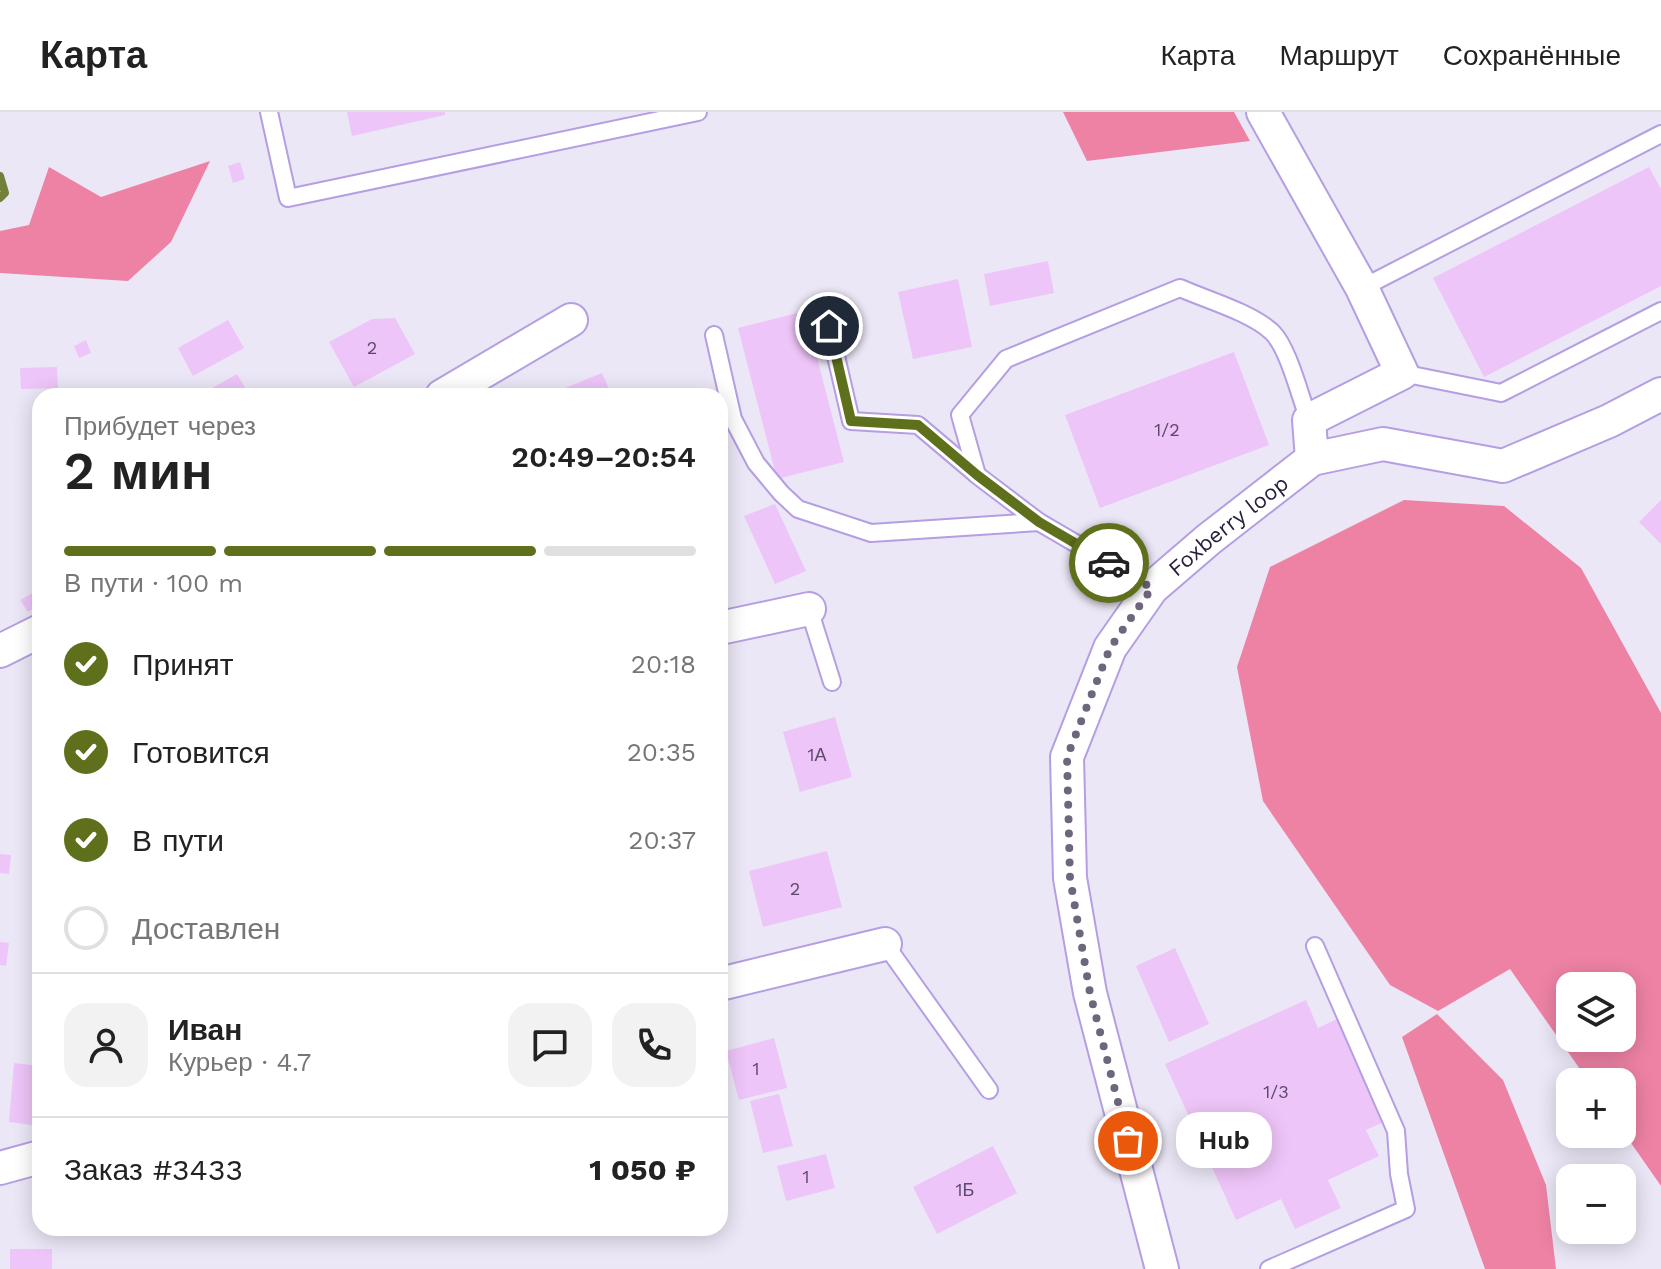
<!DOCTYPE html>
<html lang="ru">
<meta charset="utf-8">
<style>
:root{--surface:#fff;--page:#f2f2f2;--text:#222;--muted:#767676;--line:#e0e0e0;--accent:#5f701c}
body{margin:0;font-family:"Work Sans",sans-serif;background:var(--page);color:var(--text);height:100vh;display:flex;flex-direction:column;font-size:30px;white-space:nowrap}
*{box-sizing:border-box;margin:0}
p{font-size:26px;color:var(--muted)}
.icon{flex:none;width:44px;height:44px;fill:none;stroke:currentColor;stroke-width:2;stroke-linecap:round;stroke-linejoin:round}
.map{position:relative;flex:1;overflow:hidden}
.sheet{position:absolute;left:32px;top:276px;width:696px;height:848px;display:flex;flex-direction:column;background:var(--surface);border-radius:24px;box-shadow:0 4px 20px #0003}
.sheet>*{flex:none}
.controls{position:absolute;left:1556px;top:860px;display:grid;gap:16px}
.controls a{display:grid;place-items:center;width:80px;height:80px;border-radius:16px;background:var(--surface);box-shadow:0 4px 20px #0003;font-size:40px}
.pin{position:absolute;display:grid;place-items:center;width:68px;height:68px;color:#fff;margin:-34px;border:4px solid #fff;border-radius:50%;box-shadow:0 2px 8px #0007}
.courier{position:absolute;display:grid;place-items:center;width:80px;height:80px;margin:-40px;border:6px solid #5f701c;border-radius:50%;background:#fff;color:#222;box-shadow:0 2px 10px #0007}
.bubble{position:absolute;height:56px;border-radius:24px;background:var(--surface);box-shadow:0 4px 20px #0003;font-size:26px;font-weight:600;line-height:56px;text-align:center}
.overview em{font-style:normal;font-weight:600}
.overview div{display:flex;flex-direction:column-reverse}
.overview{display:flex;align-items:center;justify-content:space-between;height:136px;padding:0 32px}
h1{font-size:52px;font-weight:600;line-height:60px}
.bar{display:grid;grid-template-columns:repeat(4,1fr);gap:12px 8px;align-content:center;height:96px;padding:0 32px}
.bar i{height:10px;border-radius:6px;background:var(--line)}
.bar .active{background:var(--accent)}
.bar p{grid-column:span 4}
.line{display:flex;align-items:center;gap:20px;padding:0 32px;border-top:2px solid var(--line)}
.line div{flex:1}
.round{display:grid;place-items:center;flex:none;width:84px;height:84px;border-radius:24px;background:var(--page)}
ol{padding:0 32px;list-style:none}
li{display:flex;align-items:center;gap:24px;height:88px}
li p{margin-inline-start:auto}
li .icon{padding:8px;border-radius:50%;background:var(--accent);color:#fff;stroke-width:4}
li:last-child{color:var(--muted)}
li i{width:44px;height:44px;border:4px solid var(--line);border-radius:50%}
header{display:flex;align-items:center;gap:48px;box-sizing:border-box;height:112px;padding:0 40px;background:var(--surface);border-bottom:2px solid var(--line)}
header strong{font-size:38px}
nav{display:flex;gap:44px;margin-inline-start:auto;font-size:28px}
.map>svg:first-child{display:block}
</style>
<header>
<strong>Карта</strong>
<nav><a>Карта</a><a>Маршрут</a><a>Сохранённые</a></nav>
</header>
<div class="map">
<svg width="1661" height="1157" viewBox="0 0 1661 1157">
<rect width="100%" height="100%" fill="#ece7f6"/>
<g fill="#ee82a5" fill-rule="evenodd">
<path d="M1063,0H1234L1250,29L1087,49Z"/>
<path d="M210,49L171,130L128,169L0,161V119L29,113L49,55L101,85Z"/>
<path d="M1404,388L1504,394L1581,456L1661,601V1074L1622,1018V970H1589L1510,857L1438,899L1390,873L1263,689L1237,555L1270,455ZM1570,874H1622V926H1570Z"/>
<path d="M1437,902L1503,968L1546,1073L1556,1157H1485L1402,925Z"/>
</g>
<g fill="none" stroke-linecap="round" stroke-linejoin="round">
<path stroke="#73803a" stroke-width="8" d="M0,64L5,81L0,86"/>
</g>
<g fill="#eec5f8">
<path d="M347,0H445V3L352,24Z"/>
<path d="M240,50L245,67L233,71L228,54Z"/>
<path d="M1649,55L1661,77V174L1484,265L1433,166Z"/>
<path d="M1048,149L1054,181L990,194L984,162Z"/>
<path d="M958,167L972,235L913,247L898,180Z"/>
<path d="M805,199L844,350L777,367L738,216Z"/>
<path d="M395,206L415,242L354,275L329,230L372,207Z"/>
<path d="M228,208L244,236L193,264L178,236Z"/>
<path d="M86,228L91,241L79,246L74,234Z"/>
<path d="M1234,240L1269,333L1100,396L1065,303Z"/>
<path d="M57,255L58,276L21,277L20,256Z"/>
<path d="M602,261L612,284H545Z"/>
<path d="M237,262L250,284H198Z"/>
<path d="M1661,388V432L1639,410Z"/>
<path d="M775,392L806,459L775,472L744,404Z"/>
<path d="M40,477V493L28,500L20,488Z"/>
<path d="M835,605L852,665L800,680L783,620Z"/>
<path d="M827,739L842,795L763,815L749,759Z"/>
<path d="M0,742L11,743L9,762L0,761Z"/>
<path d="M0,830L9,831L6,854L0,853Z"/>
<path d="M1175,836L1209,912L1169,930L1136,854Z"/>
<path d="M1306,888L1318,916L1341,905L1388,1008L1366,1018L1379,1044L1328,1068L1341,1096L1295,1117L1281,1087L1236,1108L1165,952Z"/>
<path d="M774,926L787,976L739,988L726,939Z"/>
<path d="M14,951L40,954V1014L9,1010Z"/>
<path d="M779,982L793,1034L763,1041L750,989Z"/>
<path d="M993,1034L1017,1081L937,1122L913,1075Z"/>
<path d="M826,1042L835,1076L786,1089L777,1054Z"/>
<rect x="10" y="1137" width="42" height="20"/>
</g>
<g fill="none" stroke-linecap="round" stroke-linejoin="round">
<defs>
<g id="service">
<path d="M269,0L288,86L698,0"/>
<path d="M1362,176L1661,22"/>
<path d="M829,214L851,309L918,313L976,362"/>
<path d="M714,223L733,307L756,351L781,381L798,397L871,421L1039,410"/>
<path d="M1402,261L1501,281L1661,199"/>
<path d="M1152,476L1039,410L977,363L960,303L1006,247L1180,176C1207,188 1250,200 1272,220C1289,237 1300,285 1309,308"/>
<path d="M809,497L832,570"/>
<path d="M885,832L989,978"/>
<path d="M1269,1157L1406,1097L1399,1062L1396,1019L1315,834"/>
</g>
<g id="minor">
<path d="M1263,0L1362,176L1402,261L1309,308L1312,347"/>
<path d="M442,284L571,208"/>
<path d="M720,516L809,497"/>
<path d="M0,539L40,519"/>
<path d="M720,872L885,832"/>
<path d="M0,1056L40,1045"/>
<path id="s1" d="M1162,1157L1090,881L1070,766L1067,645L1110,536L1152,476L1209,427L1312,347L1383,332L1503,354L1609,309L1661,282"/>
</g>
</defs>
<use href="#service" stroke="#b59ee1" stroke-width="20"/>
<use href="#minor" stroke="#b59ee1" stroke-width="36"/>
<use href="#service" stroke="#fff" stroke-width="16"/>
<use href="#minor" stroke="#fff" stroke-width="32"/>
</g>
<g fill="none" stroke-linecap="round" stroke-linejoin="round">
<path stroke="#6e667c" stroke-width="8" stroke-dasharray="0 14.4" d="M1109,451L1152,476L1110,536L1067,645L1070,766L1090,881L1128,1029"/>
<path stroke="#5f701c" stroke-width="10" d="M829,214L851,309L918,313L977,363L1039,410L1109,451"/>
</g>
<g text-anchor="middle" stroke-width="6" stroke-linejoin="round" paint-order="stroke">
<g font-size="18" fill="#5b496a">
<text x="372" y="242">2</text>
<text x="1167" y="324">1/2</text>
<text x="817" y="649">1А</text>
<text x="795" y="783">2</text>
<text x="756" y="963">1</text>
<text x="1276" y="986">1/3</text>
<text x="806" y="1071">1</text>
<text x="965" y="1084">1Б</text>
</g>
<g font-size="22" fill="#2a203b" stroke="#fff">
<text dy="8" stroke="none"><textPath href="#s1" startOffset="812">Foxberry loop</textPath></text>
</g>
</g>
</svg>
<div class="controls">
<a><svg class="icon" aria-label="layers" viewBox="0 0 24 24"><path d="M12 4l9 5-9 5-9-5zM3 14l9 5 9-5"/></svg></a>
<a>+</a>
<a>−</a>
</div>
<div class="pin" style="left:1128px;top:1029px;background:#ea580c"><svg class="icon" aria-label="bag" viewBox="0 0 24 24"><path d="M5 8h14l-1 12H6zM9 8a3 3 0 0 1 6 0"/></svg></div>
<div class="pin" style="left:829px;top:214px;background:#1f2937"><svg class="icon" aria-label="home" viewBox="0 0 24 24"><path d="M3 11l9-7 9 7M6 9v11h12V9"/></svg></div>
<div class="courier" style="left:1109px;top:451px"><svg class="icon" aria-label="car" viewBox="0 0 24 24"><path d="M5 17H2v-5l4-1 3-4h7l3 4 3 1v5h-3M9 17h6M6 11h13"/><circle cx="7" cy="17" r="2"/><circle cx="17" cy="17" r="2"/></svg></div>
<div class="bubble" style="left:1176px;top:1000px;width:96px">Hub</div>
<section class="sheet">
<div class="overview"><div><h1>2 мин</h1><p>Прибудет через</p></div><em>20:49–20:54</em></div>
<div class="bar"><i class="active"></i><i class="active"></i><i class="active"></i><i></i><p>В пути · 100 m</p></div>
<ol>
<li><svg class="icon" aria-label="check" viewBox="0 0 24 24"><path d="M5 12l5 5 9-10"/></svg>Принят<p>20:18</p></li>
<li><svg class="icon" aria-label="check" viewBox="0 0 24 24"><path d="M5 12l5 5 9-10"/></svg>Готовится<p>20:35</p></li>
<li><svg class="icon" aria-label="check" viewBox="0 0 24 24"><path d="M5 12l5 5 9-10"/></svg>В пути<p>20:37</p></li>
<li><i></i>Доставлен</li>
</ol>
<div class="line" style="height:144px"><a class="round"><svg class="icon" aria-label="person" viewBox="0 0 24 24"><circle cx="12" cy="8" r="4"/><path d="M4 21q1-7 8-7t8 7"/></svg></a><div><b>Иван</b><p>Курьер · 4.7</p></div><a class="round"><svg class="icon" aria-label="chat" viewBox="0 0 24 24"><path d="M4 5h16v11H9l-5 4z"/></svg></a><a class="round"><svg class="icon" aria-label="phone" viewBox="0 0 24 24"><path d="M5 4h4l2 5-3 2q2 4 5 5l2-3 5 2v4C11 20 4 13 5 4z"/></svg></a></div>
<div class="line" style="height:104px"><div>Заказ #3433</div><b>1 050 ₽</b></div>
</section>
</div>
